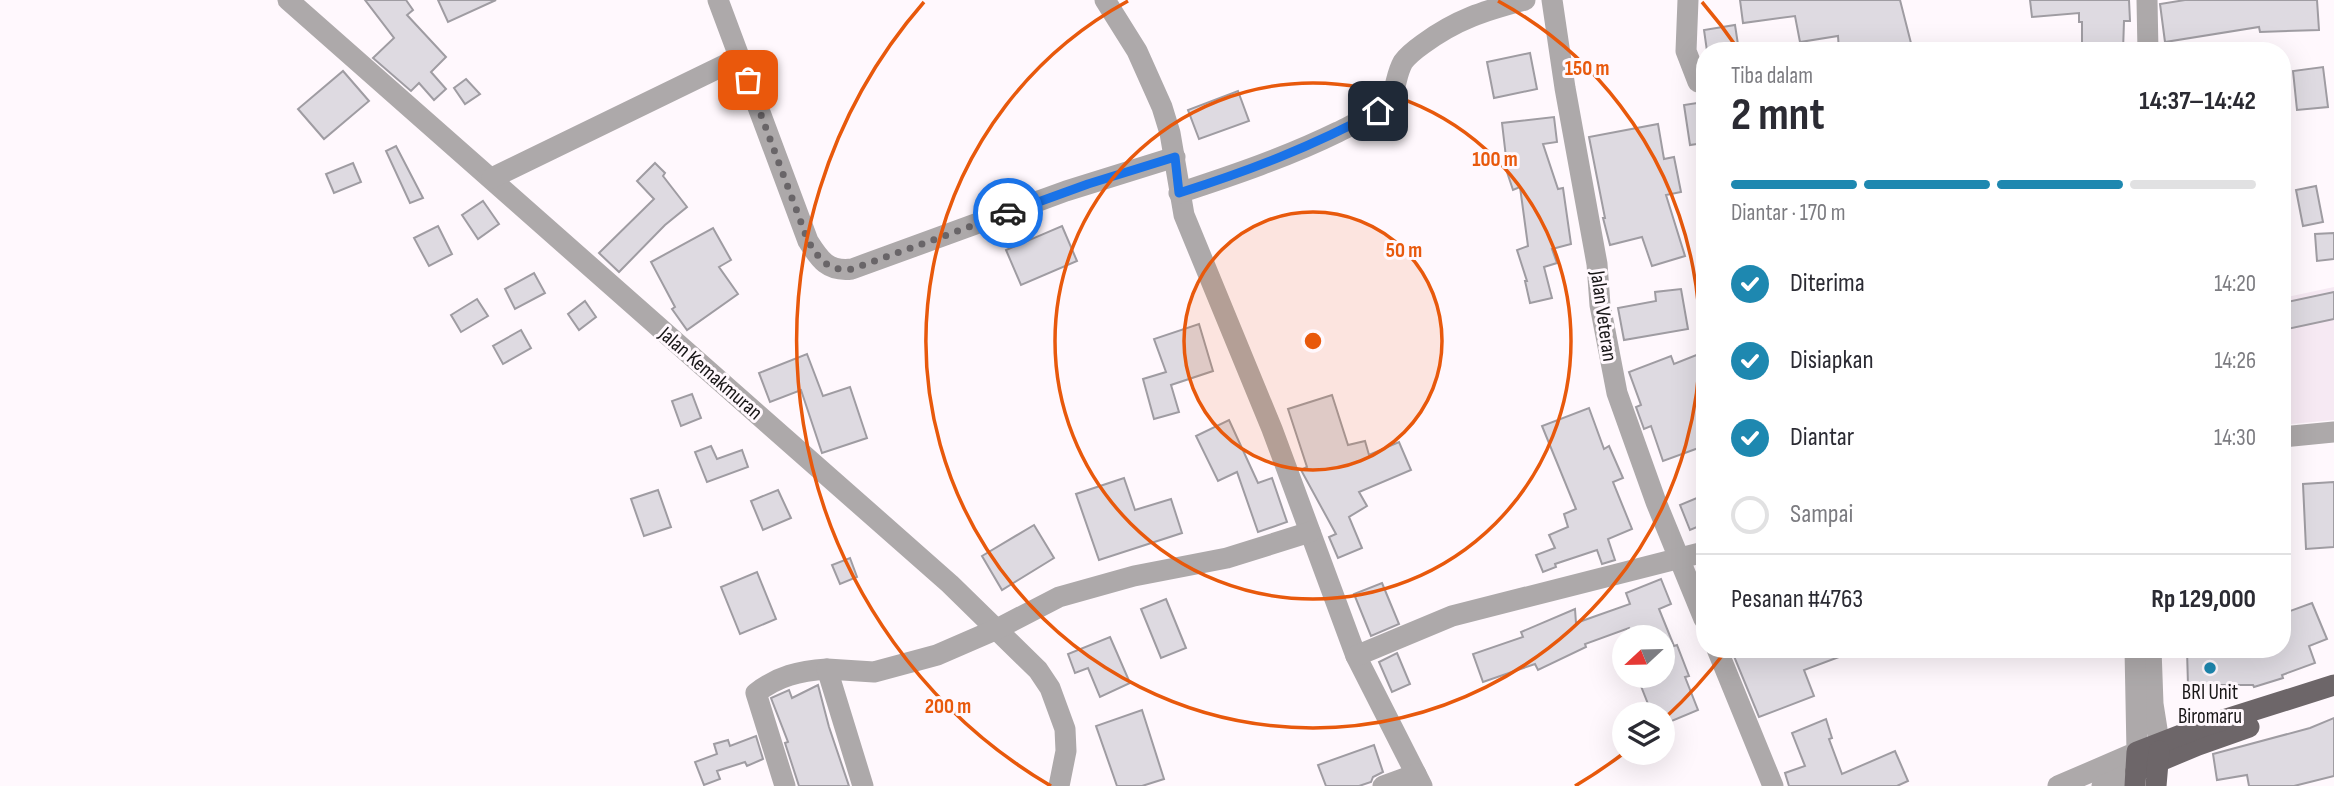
<!DOCTYPE html>
<html lang="id">
<meta charset="utf-8">
<style>
:root{--surface:#fff;--page:#f2f2f3;--text:#2b2b33;--muted:#7c7c81;--line:#e1e1e2;--accent:#1e88b0}
body{margin:0;font-family:"Sofia Sans Condensed",sans-serif;background:var(--page);color:var(--text);height:100vh;display:flex;flex-direction:column;font-size:26px;white-space:nowrap}
*{box-sizing:border-box;margin:0}
p{font-size:23px;color:var(--muted)}
.icon{flex:none;width:38px;height:38px;fill:none;stroke:currentColor;stroke-width:2;stroke-linecap:round;stroke-linejoin:round}
.map{position:relative;flex:1;overflow:hidden}
.sheet{position:absolute;left:1696px;top:42px;width:595px;height:616px;display:flex;flex-direction:column;background:var(--surface);border-radius:28px;box-shadow:0 7px 28px #0002}
.sheet>*{flex:none}
.needle{width:46px;rotate:248deg}
.fabs{position:absolute;left:1612px;top:625px;display:grid;gap:14px}
.fabs a{display:grid;place-items:center;width:63px;height:63px;border-radius:50%;background:var(--surface);box-shadow:0 7px 28px #0002;font-size:35px}
.pin{position:absolute;display:grid;place-items:center;width:60px;height:60px;color:#fff;margin:-30px;border-radius:14px;box-shadow:0 4px 10px #0006}
.courier{position:absolute;display:grid;place-items:center;width:70px;height:70px;margin:-35px;border:5px solid #1a73e8;border-radius:50%;background:#fff;color:#222;box-shadow:0 2px 9px #0007}
.overview em{font-style:normal;font-weight:700}
.overview div{display:flex;flex-direction:column-reverse}
.overview{display:flex;align-items:center;justify-content:space-between;height:119px;padding:0 35px}
h1{font-size:46px;font-weight:700;line-height:52px}
.bar{display:grid;grid-template-columns:repeat(4,1fr);gap:10px 7px;align-content:center;height:84px;padding:0 35px}
.bar i{height:9px;border-radius:5px;background:var(--line)}
.bar .current{background:var(--accent)}
.bar p{grid-column:span 4}
.line{display:flex;align-items:center;gap:18px;padding:0 35px;border-top:2px solid var(--line)}
.line div{flex:1}
ol{padding:0 35px;list-style:none}
li{display:flex;align-items:center;gap:21px;height:77px}
li p{margin-inline-start:auto}
li .icon{padding:7px;border-radius:50%;background:var(--accent);color:#fff;stroke-width:4}
li:last-child{color:var(--muted)}
li i{width:38px;height:38px;border:4px solid var(--line);border-radius:50%}
.map>svg:first-child{display:block}
</style>
<div class="map">
<svg width="2334" height="786" viewBox="0 0 2334 786">
<rect width="100%" height="100%" fill="#fff8fd"/>
<path fill="#f6e9f3" d="M2334,287V420L2282,425V298Z"/>
<g fill="#dedae1" stroke="#9f9ca2" stroke-width="2">
<path d="M365,0H406L413,10L407,15L446,57L431,72L446,89L434,100L419,83L411,91L373,58L394,38Z"/>
<path d="M438,0H496L448,22Z"/>
<path d="M1740,0H1900L1913,51H1839L1838,36L1800,42L1795,16L1743,23Z"/>
<path d="M2030,0H2129L2130,21H2124L2123,51H2082V22H2079V13L2032,17Z"/>
<path d="M2185,0H2317L2319,30L2260,32L2259,27L2165,42L2160,4Z"/>
<path d="M1735,25L1739,51H1707L1704,30Z"/>
<path d="M1530,53L1537,89L1494,98L1487,62Z"/>
<path d="M2323,67L2328,107L2297,110L2293,71Z"/>
<path d="M343,71L369,101L324,139L298,109Z"/>
<path d="M466,79L480,94L465,104L454,88Z"/>
<path d="M1238,91L1249,121L1199,139L1188,110Z"/>
<path d="M1704,102V143L1690,145L1684,105Z"/>
<path d="M1554,117L1557,142L1543,144L1558,189L1563,188L1571,244L1552,249L1557,263L1544,267L1552,298L1530,303L1525,281H1527L1517,250L1528,246L1520,187L1513,190L1505,166H1507L1502,123Z"/>
<path d="M1658,124L1664,159L1674,157L1681,192L1666,195L1685,256L1652,266L1642,237L1610,245L1603,218H1605L1589,137Z"/>
<path d="M396,146L423,198L410,203L386,151Z"/>
<path d="M353,163L361,182L334,193L326,174Z"/>
<path d="M655,163L665,173L663,176L687,207L665,225L619,272L599,253L654,199L637,181Z"/>
<path d="M2316,186L2323,222L2303,226L2296,190Z"/>
<path d="M483,201L499,224L478,239L462,215Z"/>
<path d="M438,226L452,254L429,266L414,238Z"/>
<path d="M1062,226L1077,261L1021,285L1006,250Z"/>
<path d="M713,228L731,260L719,267L738,294L687,330L672,309L675,307L651,262Z"/>
<path d="M2334,233V259L2317,261L2315,234Z"/>
<path d="M534,273L545,293L515,309L505,289Z"/>
<path d="M1681,289L1688,329L1624,340L1618,308L1656,301L1655,292Z"/>
<path d="M2334,292V319L2282,330V303Z"/>
<path d="M477,299L488,316L461,332L451,315Z"/>
<path d="M585,301L596,317L579,330L568,314Z"/>
<path d="M1199,324L1213,371L1171,385L1179,412L1154,419L1143,379L1166,372L1154,339Z"/>
<path d="M521,330L531,348L503,364L493,346Z"/>
<path d="M1704,352V446L1663,461L1651,426L1644,429L1636,407L1641,405L1629,372L1671,356L1674,364Z"/>
<path d="M807,354L823,396L850,387L867,438L822,453L801,390L770,402L759,373Z"/>
<path d="M692,394L701,418L681,426L672,401Z"/>
<path d="M1332,395L1348,445L1365,441L1369,455L1399,442L1411,470L1359,492L1367,506L1349,517L1362,548L1338,558L1329,537L1336,534L1301,470L1307,467L1288,409Z"/>
<path d="M1589,408L1604,449L1609,446L1623,478L1613,482L1632,529L1608,539L1615,560L1602,564L1597,550L1555,564L1556,567L1543,572L1536,555L1555,548L1549,535L1568,527L1564,514L1576,509L1542,426Z"/>
<path d="M1229,420L1258,483L1272,478L1287,522L1258,532L1237,472L1218,481L1196,436Z"/>
<path d="M711,446L717,459L742,450L748,467L707,482L695,452Z"/>
<path d="M1124,478L1135,510L1171,499L1182,533L1099,560L1076,494Z"/>
<path d="M2334,482V547L2306,549L2303,484Z"/>
<path d="M658,490L671,527L644,536L631,499Z"/>
<path d="M778,490L791,518L763,530L751,501Z"/>
<path d="M1704,495V524L1690,530L1680,505Z"/>
<path d="M1034,525L1054,558L1002,590L982,556Z"/>
<path d="M850,558L857,577L840,584L832,565Z"/>
<path d="M757,572L776,619L740,634L721,587Z"/>
<path d="M1661,579L1671,604L1659,609L1674,646L1677,645L1689,676L1685,677L1698,710L1662,725V714H1652L1637,676H1662V637H1633L1629,628L1585,644L1586,647L1538,670L1535,664L1483,682L1473,654L1523,637L1521,632L1575,609L1576,623L1630,604L1626,593Z"/>
<path d="M1382,583L1399,624L1371,636L1354,594Z"/>
<path d="M1166,599L1186,648L1161,658L1141,609Z"/>
<path d="M2312,603L2327,639L2309,646L2315,663L2282,675L2283,678L2254,687L2253,685H2188L2187,650L2282,649V614Z"/>
<path d="M1110,637L1130,683L1100,697L1088,668L1075,673L1068,654Z"/>
<path d="M1731,649H1855V651L1804,670L1814,696L1759,717Z"/>
<path d="M1397,653L1410,684L1392,692L1379,662Z"/>
<path d="M818,685L829,727L849,786H799L785,743L788,742L771,698L789,690L792,698Z"/>
<path d="M1142,710L1164,779L1142,786H1117L1096,726Z"/>
<path d="M2334,718V776L2294,786H2249L2247,775L2217,780L2213,754L2310,728Z"/>
<path d="M1826,719L1832,738L1829,739L1842,774L1895,751L1908,781L1897,786H1789L1785,773L1805,766L1792,733Z"/>
<path d="M756,736L763,759L747,766L745,762L717,771L720,779L704,785L695,762L717,754L714,744L728,740L730,746Z"/>
<path d="M1374,745L1383,772L1373,777L1371,782L1359,786H1326L1318,765Z"/>
</g>
<g fill="none" stroke-linecap="round" stroke-linejoin="round">
<g stroke="#ada9aa" stroke-width="21">
<path d="M288,0L950,584L1038,670L1050,688L1065,729L1066,751L1059,786"/>
<path d="M718,0L808,241C820,260 828,272 852,269L1066,191L1175,157"/>
<path d="M1105,0L1137,51L1162,107L1170,133L1184,215L1272,429L1356,656L1422,786"/>
<path d="M1552,0L1565,88L1597,264L1600,305L1617,393L1656,502L1704,619"/>
<path d="M1688,0L1686,51L1698,82"/>
<path d="M2147,0L2148,51"/>
<path d="M492,178L739,58"/>
<path d="M1179,193C1234,175 1287,157 1338,132C1352,125 1368,118 1380,109C1399,94 1393,80 1403,62C1408,55 1416,49 1423,44C1457,19 1484,11 1525,0"/>
<path d="M2282,437L2334,432"/>
<path d="M1717,649L1773,786"/>
<path d="M2151,649L2153,704L2159,742"/>
<path d="M1356,656L1452,616L1704,552"/>
<path d="M785,786L756,693C778,676 799,671 827,669"/>
<path d="M863,786L827,669L874,672L937,655L997,629L1059,597L1134,576L1227,558L1310,532"/>
<path d="M1383,786L1416,774"/>
<path d="M2058,786L2137,752L2135,649"/>
<path d="M2102,786L2136,771"/>
</g>
<g stroke="#6d6669" stroke-width="21">
<path d="M2136,771L2198,745L2249,727"/>
<path d="M2135,786L2137,752L2204,726L2334,685"/>
<path d="M2156,786L2159,751"/>
</g>
</g>
<g fill="none" stroke-linecap="round" stroke-linejoin="round">
<path stroke="#696568" stroke-width="7" stroke-dasharray="0 12.6" d="M748,80L808,241C820,260 828,272 852,269L1008,213"/>
<path stroke="#1a73e8" stroke-width="9" d="M1008,213L1088,184L1175,157L1179,193C1251,170 1311,147 1378,111"/>
</g>
<circle cx="1313" cy="341" r="129" fill="#e8590c" fill-opacity=".12"/>
<g fill="none" stroke="#e8590c" stroke-width="3.5">
<circle cx="1313" cy="341" r="129"/>
<circle cx="1313" cy="341" r="258"/>
<path d="M1498 1A387 387 0 1 1 1128 1"/>
<path d="M1725 652A516 516 0 0 1 1665 718M1624 753A516 516 0 0 1 1575 786M1051 786A516 516 0 0 1 924 2M1702 2A516 516 0 0 1 1738 49"/>
</g>
<circle fill="#1e88b0" stroke="#fff8fd" stroke-width="2.5" cx="2210" cy="668" r="7"/>
<g text-anchor="middle" stroke-width="6" stroke-linejoin="round" paint-order="stroke">
<g font-size="21" fill="#181617" stroke="#fff8fd">
<text transform="translate(1604 316) rotate(82)" y="7">Jalan Veteran</text>
<text transform="translate(711 373) rotate(41)" y="7">Jalan Kemakmuran</text>
</g>
<g font-size="21" fill="#181617" stroke="#fff8fd">
<text x="2210" y="699">BRI Unit<tspan x="2210" dy="24">Biromaru</tspan></text>
</g>
</g>
<circle cx="1313" cy="341" r="10" fill="#e8590c" stroke="#fff8fd" stroke-width="3.5"/>
<g font-size="21" text-anchor="middle" font-weight="bold" fill="#e8590c" stroke="#fff8fd" stroke-width="6" stroke-linejoin="round" paint-order="stroke">
<text x="1587" y="75">150 m</text>
<text x="1495" y="166">100 m</text>
<text x="1404" y="257">50 m</text>
<text x="948" y="713">200 m</text>
</g>
</svg>
<div class="fabs">
<a><svg class="needle" viewBox="-14 -14 28 28"><path d="M0-13l5 13h-10z" fill="#e53935"/><path d="M0 13l5-13h-10z" fill="#7c7c81"/></svg></a>
<a><svg class="icon" aria-label="layers" viewBox="0 0 24 24"><path d="M12 4l9 5-9 5-9-5zM3 14l9 5 9-5"/></svg></a>
</div>
<div class="pin" style="left:748px;top:80px;background:#ea580c"><svg class="icon" aria-label="bag" viewBox="0 0 24 24"><path d="M5 8h14l-1 12H6zM9 8a3 3 0 0 1 6 0"/></svg></div>
<div class="pin" style="left:1378px;top:111px;background:#1f2937"><svg class="icon" aria-label="home" viewBox="0 0 24 24"><path d="M3 11l9-7 9 7M6 9v11h12V9"/></svg></div>
<div class="courier" style="left:1008px;top:213px"><svg class="icon" aria-label="car" viewBox="0 0 24 24"><path d="M5 17H2v-5l4-1 3-4h7l3 4 3 1v5h-3M9 17h6M6 11h13"/><circle cx="7" cy="17" r="2"/><circle cx="17" cy="17" r="2"/></svg></div>
<section class="sheet">
<div class="overview"><div><h1>2 mnt</h1><p>Tiba dalam</p></div><em>14:37–14:42</em></div>
<div class="bar"><i class="current"></i><i class="current"></i><i class="current"></i><i></i><p>Diantar · 170 m</p></div>
<ol>
<li><svg class="icon" aria-label="check" viewBox="0 0 24 24"><path d="M5 12l5 5 9-10"/></svg>Diterima<p>14:20</p></li>
<li><svg class="icon" aria-label="check" viewBox="0 0 24 24"><path d="M5 12l5 5 9-10"/></svg>Disiapkan<p>14:26</p></li>
<li><svg class="icon" aria-label="check" viewBox="0 0 24 24"><path d="M5 12l5 5 9-10"/></svg>Diantar<p>14:30</p></li>
<li><i></i>Sampai</li>
</ol>
<div class="line" style="height:91px"><div>Pesanan #4763</div><b>Rp 129,000</b></div>
</section>
</div>
